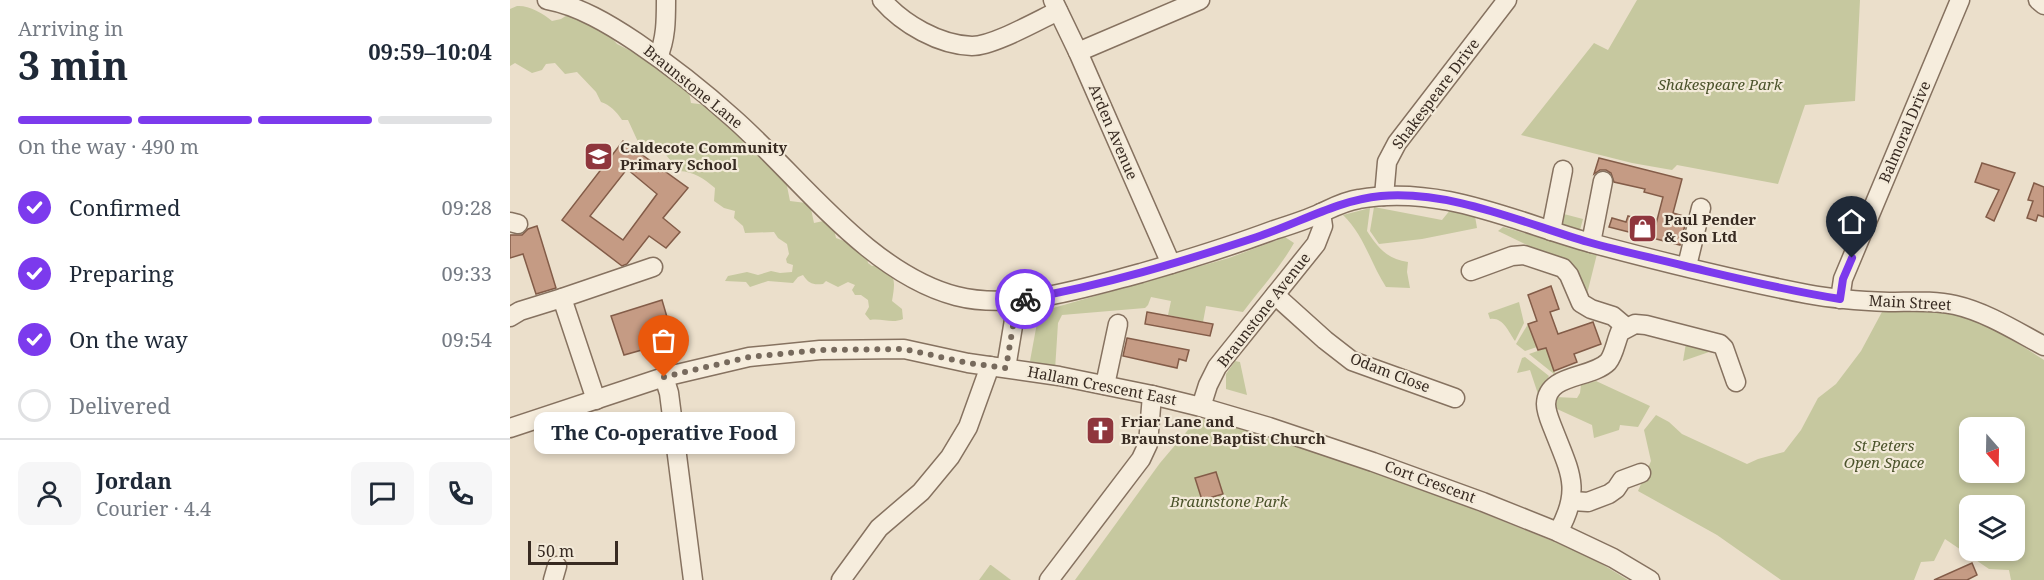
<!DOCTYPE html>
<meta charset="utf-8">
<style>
:root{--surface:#fff;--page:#f6f6f7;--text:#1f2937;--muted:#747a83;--line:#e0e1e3;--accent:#7c3aed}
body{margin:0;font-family:"Noto Serif",serif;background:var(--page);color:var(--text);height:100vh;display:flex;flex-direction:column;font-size:22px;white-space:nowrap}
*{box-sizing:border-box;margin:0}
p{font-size:20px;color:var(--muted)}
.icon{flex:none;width:33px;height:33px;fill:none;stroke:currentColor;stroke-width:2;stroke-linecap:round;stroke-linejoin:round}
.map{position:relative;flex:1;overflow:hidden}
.sheet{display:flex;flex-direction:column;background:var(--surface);width:510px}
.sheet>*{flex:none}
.needle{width:39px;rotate:160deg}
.tools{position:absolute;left:1449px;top:417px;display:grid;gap:12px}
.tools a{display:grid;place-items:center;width:66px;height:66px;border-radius:12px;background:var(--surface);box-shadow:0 3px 9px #0003;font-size:30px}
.scale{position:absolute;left:18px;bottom:15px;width:90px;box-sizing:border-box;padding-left:6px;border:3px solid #382b22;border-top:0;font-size:16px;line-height:21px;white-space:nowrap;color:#382b22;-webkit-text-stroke:4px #f3ead9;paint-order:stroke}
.pin{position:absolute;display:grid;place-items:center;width:51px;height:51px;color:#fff;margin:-62px -26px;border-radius:50% 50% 50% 0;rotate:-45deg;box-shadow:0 0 6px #0007}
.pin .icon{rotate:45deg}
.courier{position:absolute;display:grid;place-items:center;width:60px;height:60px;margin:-30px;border:4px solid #7c3aed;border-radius:50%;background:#fff;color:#222;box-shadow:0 2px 8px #0007}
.bubble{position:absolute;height:42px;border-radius:12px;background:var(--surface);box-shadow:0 3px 9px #0003;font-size:20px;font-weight:700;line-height:42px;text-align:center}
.overview em{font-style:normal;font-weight:700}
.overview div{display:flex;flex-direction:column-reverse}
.overview{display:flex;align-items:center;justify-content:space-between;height:102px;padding:0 18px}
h1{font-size:39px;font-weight:700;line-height:45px}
.bar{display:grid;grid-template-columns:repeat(4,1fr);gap:9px 6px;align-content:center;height:72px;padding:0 18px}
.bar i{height:8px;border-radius:4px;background:var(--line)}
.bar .on{background:var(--accent)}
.bar p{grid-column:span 4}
.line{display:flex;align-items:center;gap:15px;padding:0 18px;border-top:2px solid var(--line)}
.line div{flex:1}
.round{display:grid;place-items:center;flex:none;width:63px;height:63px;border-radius:12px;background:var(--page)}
ol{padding:0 18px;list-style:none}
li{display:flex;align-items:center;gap:18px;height:66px}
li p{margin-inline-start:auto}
li .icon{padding:6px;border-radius:50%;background:var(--accent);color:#fff;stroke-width:4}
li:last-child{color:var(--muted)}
li i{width:33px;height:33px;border:3px solid var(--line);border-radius:50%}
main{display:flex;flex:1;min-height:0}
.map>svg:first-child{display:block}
</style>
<main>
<section class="sheet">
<div class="overview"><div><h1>3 min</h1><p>Arriving in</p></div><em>09:59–10:04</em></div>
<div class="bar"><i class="on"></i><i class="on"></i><i class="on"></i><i></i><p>On the way · 490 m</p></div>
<ol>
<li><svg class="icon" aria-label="check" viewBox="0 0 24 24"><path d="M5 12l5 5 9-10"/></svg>Confirmed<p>09:28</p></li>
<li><svg class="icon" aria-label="check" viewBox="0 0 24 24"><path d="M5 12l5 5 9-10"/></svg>Preparing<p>09:33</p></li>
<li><svg class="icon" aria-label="check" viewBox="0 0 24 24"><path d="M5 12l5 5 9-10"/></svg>On the way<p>09:54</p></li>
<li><i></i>Delivered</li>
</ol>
<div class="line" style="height:108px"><a class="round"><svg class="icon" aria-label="person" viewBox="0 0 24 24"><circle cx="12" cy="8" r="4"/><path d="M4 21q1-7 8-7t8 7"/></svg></a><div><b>Jordan</b><p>Courier · 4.4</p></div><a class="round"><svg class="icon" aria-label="chat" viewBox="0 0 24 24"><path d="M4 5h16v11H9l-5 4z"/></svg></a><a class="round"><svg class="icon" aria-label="phone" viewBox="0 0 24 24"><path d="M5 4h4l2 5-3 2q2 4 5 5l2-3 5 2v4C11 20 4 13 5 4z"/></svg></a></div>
</section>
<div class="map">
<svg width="1534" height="580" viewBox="0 0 1534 580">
<rect width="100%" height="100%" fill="#ebdfcb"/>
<g fill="#c6c89f" fill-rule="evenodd">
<path d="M1127,0H1350L1345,101L1295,105L1268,184L1167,165L1162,170L1122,163L1011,135L1084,43L1098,50Z"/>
<path d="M7,6C18,5 33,13 42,21L51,19L62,12L99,35L107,44L133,57L179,92L181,103L196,105L203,110L276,181L280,201L296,203L301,209L304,223L318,220L324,229L326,238L350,247L356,253L358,263L362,266L370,264C387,274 385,283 382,301L392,309L393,319C382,324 372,318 360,320L355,314L359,307L358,300L351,295H345L342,290L345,285L338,282L328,287L316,281L313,284C303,285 299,284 293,275L288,277L283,283L258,281L240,287L236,282L215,281L218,276L237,272L248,275L261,271L270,273L282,272L283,265L277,263L276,259L279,254L277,244L268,238L264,232L235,233L233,226L224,218L225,211L214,208L204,201L205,188C193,178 185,172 169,171L152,150L137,141L129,144L118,120H112C106,111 100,105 91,102L86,92L67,72L55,74L45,63L36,64L32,70L22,73L5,63L0,66V9Z"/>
<path d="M864,207L932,220L941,209L965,216L967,228L912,239L869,244L860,231Z"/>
<path d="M860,208L857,231C868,248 877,259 898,262L897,272L900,288L876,287C861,264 854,235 833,215Z"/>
<path d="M1050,213L1073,219L1070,230L1048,223Z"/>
<path d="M993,227L1087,254L1076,298L1057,264L988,231Z"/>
<path d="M775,237L784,243C770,268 750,289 733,312L696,306L693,322L658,315L661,301L641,297L638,305L635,308L552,315L548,323L545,370L520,361L529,312L719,258Z"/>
<path d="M1009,302L1014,323L1005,341C998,331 993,317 980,319L978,313Z"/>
<path d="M1430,309C1468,318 1502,339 1534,360V580H1501L1499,570L1479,569L1435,539L1424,561L1411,562L1404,580H1271L1207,535L1128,491L1141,461L1134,430L1146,415L1159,422L1172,434L1237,464L1248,459L1274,452L1291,430L1308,398L1326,384L1351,351L1373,310ZM1460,428H1504V472H1460ZM1460,506H1504V550H1460Z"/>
<path d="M1018,324L1027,347L1015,351L1006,344Z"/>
<path d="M1176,343L1199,352L1173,361Z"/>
<path d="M1036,348L1045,373L1044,374L1019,354Z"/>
<path d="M1015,357L1039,376L1031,388L1029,397L1020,370L1007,373L1012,358Z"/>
<path d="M725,361L730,362L737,395L716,389V374Z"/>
<path d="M1086,381L1140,406L1128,427L1110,425L1109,430L1084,438L1082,425L1047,409L1043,405L1045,397L1067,398L1070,393L1071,385Z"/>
<path d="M698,417L753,432L906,486L1077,555L1118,580H565L650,463L683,424Z"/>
<path d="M480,565H481L501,580H469Z"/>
</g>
<g fill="#c59b84" stroke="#835c48" stroke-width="1.5" fill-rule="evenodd">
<path d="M113,141L178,188L153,218L170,232L156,248L139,236L117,264L112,266L52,220ZM117,169L147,194L113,240L80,216Z"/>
<path d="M1089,158L1172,179L1163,213L1177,217L1170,245L1099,227L1102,218L1116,222L1118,216L1146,224L1153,197L1134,192L1135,189L1104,182L1101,173L1096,170H1090L1084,174Z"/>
<path d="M1472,163L1505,173L1484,221L1476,217L1489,190L1465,182Z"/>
<path d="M1524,183L1534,187V217L1528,215L1526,221L1517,218L1523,201L1518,200Z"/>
<path d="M27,226L46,288L26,294L13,254L0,258V235H12L18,229Z"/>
<path d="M1041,286L1049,309L1040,312L1048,334L1083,322L1091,344L1064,354L1067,362L1044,371L1036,348L1028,350L1018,324L1027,321L1018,295Z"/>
<path d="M152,300L164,341L114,355L101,316Z"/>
<path d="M637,312L703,324L700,336L635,324Z"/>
<path d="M617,338L679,350L676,361L669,359L667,368L613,356Z"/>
<path d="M706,472L713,494L692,500L685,478Z"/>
<path d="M1462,563L1467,575L1457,580H1424Z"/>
</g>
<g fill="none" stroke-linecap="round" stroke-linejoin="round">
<defs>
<g id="minor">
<path d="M37,0C69,6 99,24 126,42C160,65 193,91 223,118C289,176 358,273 446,296C504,311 574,288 631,273C676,260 721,246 764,230C780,225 796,220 811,213C824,207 835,201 849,199C930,184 1005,222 1081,243C1152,262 1225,280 1297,294C1324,299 1352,301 1379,302C1401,302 1423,300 1445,305C1476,312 1506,331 1534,346"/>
<path d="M372,0C393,24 429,45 462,46C483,46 527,21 548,11"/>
<path d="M543,0L568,52L661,264"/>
<path d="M1528,0L1534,5"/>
<path d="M568,52L690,0"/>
<path d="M148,57C156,39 156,20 156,0"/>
<path d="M874,196L877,162L887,143L997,0"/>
<path d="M0,222L8,224"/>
<path d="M1041,231L1053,170"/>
<path d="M1081,243L1093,181"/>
<path d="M1177,266L1191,208"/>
<path d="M961,271L1002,256L1014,255L1053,268L1059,275L1071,303L1081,309L1103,316L1116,327"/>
<path d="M765,295L815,340L842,361L945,398"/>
<path d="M52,298L143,267"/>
<path d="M1330,299L1333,279L1450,0"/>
<path d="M0,317L10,311L52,298L86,400"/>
<path d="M496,368L505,314L504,301"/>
<path d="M154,377L159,393L183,580"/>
<path d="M595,385L608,324"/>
<path d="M691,407L698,385L707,367L806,244L813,226L811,213"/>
<path d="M0,428L154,377L239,357L310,350L394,349L458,363L549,376L642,395L691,407L759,427L863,462L973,502L1048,532L1103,558L1140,580"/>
<path d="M1062,501L1078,502L1099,494L1106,489L1112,480L1131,473"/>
<path d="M1048,532C1072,490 1060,472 1044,431C1041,423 1036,413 1036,404C1037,373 1081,379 1098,362C1104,355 1106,341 1110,332L1125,324L1136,325L1210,344L1214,348L1226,382"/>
<path d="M43,580L47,566"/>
<path d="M331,580L369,528L411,492L440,457L458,427L480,366"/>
<path d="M539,580L631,459L638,444L642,395"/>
</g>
</defs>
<use href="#minor" stroke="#867260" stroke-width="21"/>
<use href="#minor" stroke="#f6eddd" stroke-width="18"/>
</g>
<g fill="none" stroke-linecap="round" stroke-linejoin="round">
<path stroke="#776a5d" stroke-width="6" stroke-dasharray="0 10.8" d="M154,377L239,357L310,350L394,349L458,363L496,368L505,314L504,301L515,299"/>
<path stroke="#7c3aed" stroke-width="8" d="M515,299C595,285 671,262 747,237C789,223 828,200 871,196C941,190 1013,223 1078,242C1110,251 1143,258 1175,266C1226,278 1278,291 1330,299L1333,279L1342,258"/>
</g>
<defs>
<symbol id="school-square" viewBox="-11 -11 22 22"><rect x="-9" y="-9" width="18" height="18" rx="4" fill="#8f363d" stroke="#f3ead9"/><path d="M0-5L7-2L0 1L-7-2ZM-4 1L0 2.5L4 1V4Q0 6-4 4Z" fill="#fff"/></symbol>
<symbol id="shop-square" viewBox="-11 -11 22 22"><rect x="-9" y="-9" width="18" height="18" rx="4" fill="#8f363d" stroke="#f3ead9"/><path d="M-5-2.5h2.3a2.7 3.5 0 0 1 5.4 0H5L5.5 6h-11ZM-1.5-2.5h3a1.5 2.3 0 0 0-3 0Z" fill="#fff"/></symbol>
<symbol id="church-square" viewBox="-11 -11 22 22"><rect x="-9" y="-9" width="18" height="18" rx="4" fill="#8f363d" stroke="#f3ead9"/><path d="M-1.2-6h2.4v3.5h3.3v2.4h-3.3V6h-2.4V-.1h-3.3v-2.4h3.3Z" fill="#fff"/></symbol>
</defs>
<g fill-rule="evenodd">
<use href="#school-square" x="72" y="140" width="33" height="33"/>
<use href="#shop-square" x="1116" y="212" width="33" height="33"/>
<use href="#church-square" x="574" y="414" width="33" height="33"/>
</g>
<g text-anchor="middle" stroke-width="4.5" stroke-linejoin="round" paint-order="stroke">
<g font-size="15" font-style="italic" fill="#4b532b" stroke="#f3ead9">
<text x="1210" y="90">Shakespeare Park</text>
<text x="1374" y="451">St Peters<tspan x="1374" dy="17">Open Space</tspan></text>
<text x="719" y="507">Braunstone Park</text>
</g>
<g font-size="15" fill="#382b22" stroke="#f3ead9">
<text transform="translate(183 87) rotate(39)" y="5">Braunstone Lane</text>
<text transform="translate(926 94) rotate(-53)" y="5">Shakespeare Drive</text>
<text transform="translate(603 132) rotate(67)" y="5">Arden Avenue</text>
<text transform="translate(1395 132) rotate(-67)" y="5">Balmoral Drive</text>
<text transform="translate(1400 303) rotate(3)" y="5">Main Street</text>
<text transform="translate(754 310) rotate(-52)" y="5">Braunstone Avenue</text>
<text transform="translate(880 373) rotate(21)" y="5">Odam Close</text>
<text transform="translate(592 386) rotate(11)" y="5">Hallam Crescent East</text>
<text transform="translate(920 482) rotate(20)" y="5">Cort Crescent</text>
</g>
<g font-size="15" font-weight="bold" fill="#382b22" stroke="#f3ead9" text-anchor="start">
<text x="110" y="153">Caldecote Community<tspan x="110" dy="17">Primary School</tspan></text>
<text x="1154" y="225">Paul Pender<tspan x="1154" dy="17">&amp; Son Ltd</tspan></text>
<text x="611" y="427">Friar Lane and<tspan x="611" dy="17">Braunstone Baptist Church</tspan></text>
</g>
</g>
</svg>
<div class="tools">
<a><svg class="needle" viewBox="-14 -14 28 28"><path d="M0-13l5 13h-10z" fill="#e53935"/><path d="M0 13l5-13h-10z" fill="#747a83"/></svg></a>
<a><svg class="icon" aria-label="layers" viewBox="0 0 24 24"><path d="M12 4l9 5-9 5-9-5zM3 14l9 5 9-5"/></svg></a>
</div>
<div class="scale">50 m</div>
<div class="pin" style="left:154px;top:377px;background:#ea580c"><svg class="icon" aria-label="bag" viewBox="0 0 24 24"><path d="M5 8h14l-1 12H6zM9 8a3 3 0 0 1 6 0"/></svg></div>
<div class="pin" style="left:1342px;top:258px;background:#1f2937"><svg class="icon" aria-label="home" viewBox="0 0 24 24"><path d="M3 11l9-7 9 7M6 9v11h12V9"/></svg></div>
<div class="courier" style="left:515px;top:299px"><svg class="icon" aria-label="bike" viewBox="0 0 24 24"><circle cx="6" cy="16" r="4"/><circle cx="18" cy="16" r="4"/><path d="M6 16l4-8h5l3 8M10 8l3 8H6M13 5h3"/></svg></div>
<div class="bubble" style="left:24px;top:412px;width:261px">The Co-operative Food</div>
</div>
</main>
